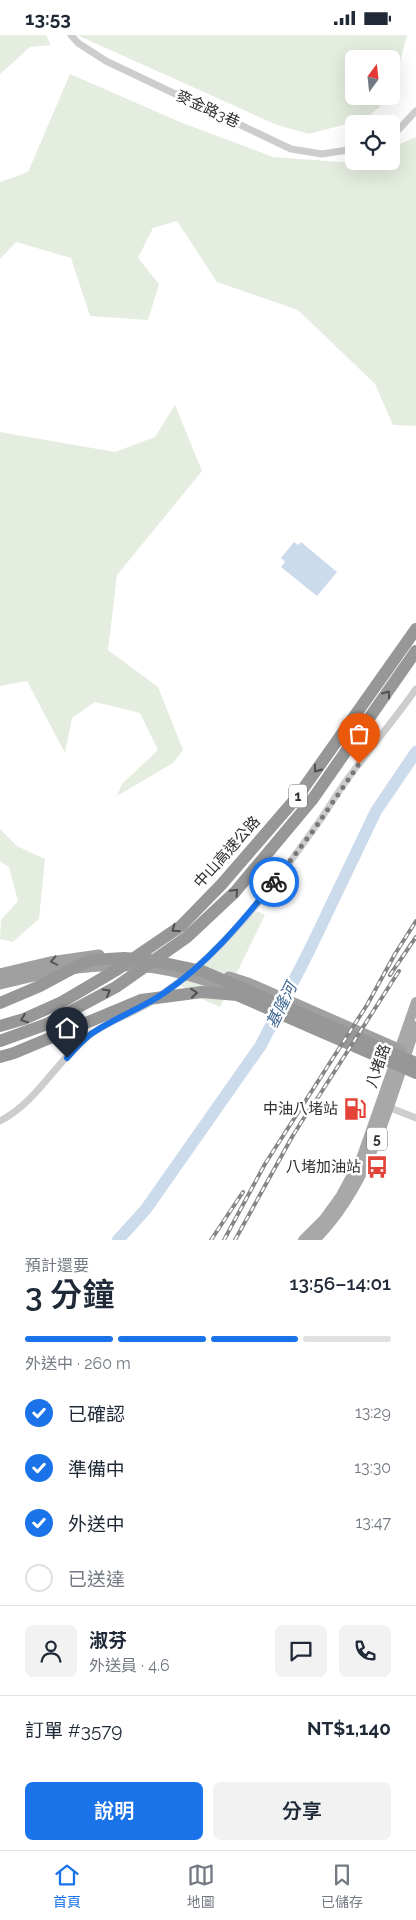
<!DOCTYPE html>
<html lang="zh-TW">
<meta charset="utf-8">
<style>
:root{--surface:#fff;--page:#f2f2f3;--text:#1f2937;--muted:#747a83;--line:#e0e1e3;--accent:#1a73e8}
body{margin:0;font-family:Raleway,"Noto Sans TC",sans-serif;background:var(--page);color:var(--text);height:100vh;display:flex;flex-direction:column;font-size:19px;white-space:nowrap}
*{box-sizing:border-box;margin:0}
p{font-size:16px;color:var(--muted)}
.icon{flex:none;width:28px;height:28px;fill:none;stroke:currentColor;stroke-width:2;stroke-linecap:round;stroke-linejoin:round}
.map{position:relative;height:1205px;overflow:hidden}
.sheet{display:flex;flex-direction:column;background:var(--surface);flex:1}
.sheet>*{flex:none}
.needle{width:32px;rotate:15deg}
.tools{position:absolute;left:345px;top:15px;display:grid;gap:10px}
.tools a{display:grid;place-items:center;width:55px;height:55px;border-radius:8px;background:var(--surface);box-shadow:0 5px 20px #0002;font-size:25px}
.pin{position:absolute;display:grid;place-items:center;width:42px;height:42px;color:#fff;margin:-51px -21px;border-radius:50% 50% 50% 0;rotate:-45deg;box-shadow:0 0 5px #0007}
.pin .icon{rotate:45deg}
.courier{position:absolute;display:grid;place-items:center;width:50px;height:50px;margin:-25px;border:4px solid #1a73e8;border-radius:50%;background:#fff;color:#222;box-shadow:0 1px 6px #0007}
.headline em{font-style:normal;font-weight:600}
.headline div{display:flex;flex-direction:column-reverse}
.headline{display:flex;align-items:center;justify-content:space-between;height:85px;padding:0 25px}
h1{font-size:32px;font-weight:600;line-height:38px}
.bar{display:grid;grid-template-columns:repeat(4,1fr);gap:8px 5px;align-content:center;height:60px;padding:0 25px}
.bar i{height:6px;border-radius:4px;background:var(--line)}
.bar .current{background:var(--accent)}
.bar p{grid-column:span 4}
.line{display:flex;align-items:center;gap:12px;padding:0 25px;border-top:1px solid var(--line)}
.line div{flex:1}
.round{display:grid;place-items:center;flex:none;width:52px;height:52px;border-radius:8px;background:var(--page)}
ol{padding:0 25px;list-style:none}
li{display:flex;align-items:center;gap:15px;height:55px}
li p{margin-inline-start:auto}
li .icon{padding:5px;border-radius:50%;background:var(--accent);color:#fff;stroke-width:4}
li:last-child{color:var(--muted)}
li i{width:28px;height:28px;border:2px solid var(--line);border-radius:50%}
.action{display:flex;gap:10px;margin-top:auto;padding:10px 25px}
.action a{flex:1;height:58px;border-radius:8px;background:var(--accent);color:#fff;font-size:20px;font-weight:600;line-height:58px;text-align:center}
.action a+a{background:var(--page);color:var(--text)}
.status{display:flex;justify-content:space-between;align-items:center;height:35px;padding:0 25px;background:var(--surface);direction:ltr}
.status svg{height:14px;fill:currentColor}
.menu{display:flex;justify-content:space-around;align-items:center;height:70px;border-top:1px solid var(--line);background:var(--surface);font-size:14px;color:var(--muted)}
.menu a{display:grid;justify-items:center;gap:2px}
.menu .current{color:var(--accent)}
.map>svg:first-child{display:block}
</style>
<div class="status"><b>13:53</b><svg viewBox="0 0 49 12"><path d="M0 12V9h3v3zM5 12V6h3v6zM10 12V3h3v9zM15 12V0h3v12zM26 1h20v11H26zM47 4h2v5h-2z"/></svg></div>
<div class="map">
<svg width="416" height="1205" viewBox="0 0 416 1205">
<rect width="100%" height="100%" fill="#fff"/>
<g fill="#e4eddf" fill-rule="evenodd">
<path d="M0,0H46L51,10L30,12L0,39Z"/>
<path d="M77,0H407L391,62L365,84L309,99L277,90ZM354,24H391V61H354Z"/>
<path d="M70,39L180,87L273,122L356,128L360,126H391V113L416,102V391L393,390L375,349L298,275L217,247L177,186L153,193L138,223L159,249L148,285L90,281L71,223L16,207L0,224V147L28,137Z"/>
<path d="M175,370L202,436L117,540L108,615L158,652L183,715L173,728L117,761L122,749L158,715L140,678L95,667L72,683L65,718L27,646L0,651V397L115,417L155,402Z"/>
<path d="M0,794L17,811L45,824L39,884L13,907L0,904L1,885L18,866L9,832L0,826Z"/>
<path d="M257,876L265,880L220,972L197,962L177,948Z"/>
</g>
<path fill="#ccdbec" d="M294,507L298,510L301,507L337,537L317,561L281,532L285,527L281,523Z"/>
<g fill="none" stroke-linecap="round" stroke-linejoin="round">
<path stroke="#ccdbec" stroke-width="12" d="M118,1205L146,1174L261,1010L310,914L376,776L416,717"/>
<g stroke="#cdcdcd" stroke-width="7">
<path d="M71,0L78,8L106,26L291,114L322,119L354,114"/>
<path d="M391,98L399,94L416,76"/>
<path d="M162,959C219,922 274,851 313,795C326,778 336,759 349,742C371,712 395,684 416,654"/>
<path d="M388,1072L416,1083"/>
<path d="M0,1086C37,1067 55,1028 86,1003C105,987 130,980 151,967"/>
</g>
<g stroke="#a8a8a8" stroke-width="10">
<path d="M303,1205L324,1184L340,1162L362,1121L416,967"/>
<path d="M315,1205C372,1148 390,1065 416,991"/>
</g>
<g stroke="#a0a0a0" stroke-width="11">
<path d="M0,939L50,927L99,920"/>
<path d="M229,942L248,948L401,1015"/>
<path d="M0,949C44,938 88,928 133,931C165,932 196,942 226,952"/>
</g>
<g stroke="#979797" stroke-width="12">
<path d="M0,968L40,951L79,930L92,925L124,923L150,925L202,936L416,1028"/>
<path d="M0,991L24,984L62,967L118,934L181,891L221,850L298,761L416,594"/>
<path d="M0,1006L47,989L116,952L187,902L235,857L312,765L416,616"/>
<path d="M0,1022L14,1018L141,965L202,957L237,960L416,1038"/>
</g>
<defs>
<g id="rail">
<path d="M390,940L416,902"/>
<path d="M306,1081L399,936"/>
<path d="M211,1205L243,1157"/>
<path d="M224,1205L265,1129L367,970L395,919L416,886"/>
<path d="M235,1205L292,1102L309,1075"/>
</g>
</defs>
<use href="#rail" stroke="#858585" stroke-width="4"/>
<use href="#rail" stroke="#fff" stroke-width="2" stroke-dasharray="5.5" stroke-linecap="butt"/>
</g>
<defs><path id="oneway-chevron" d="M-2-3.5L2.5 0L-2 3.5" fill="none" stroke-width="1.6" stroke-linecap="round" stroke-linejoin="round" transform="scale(1.25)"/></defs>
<g stroke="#4f4f4f">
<use href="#oneway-chevron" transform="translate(387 659) rotate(-55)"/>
<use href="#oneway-chevron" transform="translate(317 734) rotate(126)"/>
<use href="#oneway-chevron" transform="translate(235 857) rotate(-47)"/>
<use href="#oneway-chevron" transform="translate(175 894) rotate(144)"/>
<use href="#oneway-chevron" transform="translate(107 957) rotate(-30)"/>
<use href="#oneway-chevron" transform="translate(194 958) rotate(-5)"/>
<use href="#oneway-chevron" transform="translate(24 984) rotate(159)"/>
</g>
<use stroke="#575757" href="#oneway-chevron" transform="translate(54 926) rotate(169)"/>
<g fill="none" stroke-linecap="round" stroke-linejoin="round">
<path stroke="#787878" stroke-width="5" stroke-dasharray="0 9" d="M274,847L313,796L359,729"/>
<path stroke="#1a73e8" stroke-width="6" d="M67,1023C74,1015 82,1006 91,999C114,983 141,974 164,958C207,929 242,887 274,847"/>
</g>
<defs>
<symbol id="fuel-bare" viewBox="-9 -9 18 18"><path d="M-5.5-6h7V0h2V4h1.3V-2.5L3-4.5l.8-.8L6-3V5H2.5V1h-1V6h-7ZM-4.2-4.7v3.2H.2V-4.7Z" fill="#e34337" stroke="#fff" stroke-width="2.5" paint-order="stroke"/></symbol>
<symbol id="bus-bare" viewBox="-9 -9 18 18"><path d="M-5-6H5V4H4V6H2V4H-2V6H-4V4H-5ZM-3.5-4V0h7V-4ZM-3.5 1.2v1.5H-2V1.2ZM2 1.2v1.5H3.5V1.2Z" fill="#e34337" stroke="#fff" stroke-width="2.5" paint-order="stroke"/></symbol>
</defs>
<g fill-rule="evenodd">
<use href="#fuel-bare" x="339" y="1058" width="32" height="32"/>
<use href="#bus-bare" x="361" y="1116" width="32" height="32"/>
</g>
<g text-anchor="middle" stroke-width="5" stroke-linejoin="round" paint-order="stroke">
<g fill="#fff" stroke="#6e6e6e" stroke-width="1">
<rect x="289" y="749.5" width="18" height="23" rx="4"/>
<rect x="367" y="1092.5" width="20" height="23" rx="4"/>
</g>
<g font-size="14" font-weight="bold" fill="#303030">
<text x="298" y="766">1</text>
<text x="377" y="1109">5</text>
</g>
<g font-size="15" fill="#303030" stroke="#fff">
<text transform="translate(208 74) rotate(25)" y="5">麥金路3巷</text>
<text transform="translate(227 817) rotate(-48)" y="5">中山高速公路</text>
<text transform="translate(378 1031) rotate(-71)" y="5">八堵路</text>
</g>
<g font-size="15" fill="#303030" stroke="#fff" text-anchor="end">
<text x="338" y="1079">中油八堵站</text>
<text x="361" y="1137">八堵加油站</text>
</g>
<g font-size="16" font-style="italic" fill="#3f6692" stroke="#fff">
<text transform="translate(281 970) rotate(-64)" y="6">基隆河</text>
</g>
</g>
</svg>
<div class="tools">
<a><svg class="needle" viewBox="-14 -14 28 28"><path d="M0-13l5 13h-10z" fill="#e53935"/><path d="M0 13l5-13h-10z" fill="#747a83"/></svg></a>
<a><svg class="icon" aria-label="locate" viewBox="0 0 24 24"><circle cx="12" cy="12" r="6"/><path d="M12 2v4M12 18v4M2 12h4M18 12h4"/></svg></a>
</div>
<div class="pin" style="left:359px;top:729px;background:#ea580c"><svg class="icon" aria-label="bag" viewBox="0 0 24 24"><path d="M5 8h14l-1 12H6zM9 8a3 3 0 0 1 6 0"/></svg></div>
<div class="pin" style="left:67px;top:1023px;background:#1f2937"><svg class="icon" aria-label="home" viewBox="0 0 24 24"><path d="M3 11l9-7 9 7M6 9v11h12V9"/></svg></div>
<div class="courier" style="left:274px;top:847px"><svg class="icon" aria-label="bike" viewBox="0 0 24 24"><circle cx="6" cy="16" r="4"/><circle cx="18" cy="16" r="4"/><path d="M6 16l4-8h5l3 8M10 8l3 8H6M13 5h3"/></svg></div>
</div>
<section class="sheet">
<div class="headline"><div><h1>3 分鐘</h1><p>預計還要</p></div><em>13:56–14:01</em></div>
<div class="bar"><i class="current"></i><i class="current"></i><i class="current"></i><i></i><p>外送中 · 260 m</p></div>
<ol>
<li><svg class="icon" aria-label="check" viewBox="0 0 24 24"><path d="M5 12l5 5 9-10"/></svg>已確認<p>13:29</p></li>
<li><svg class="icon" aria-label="check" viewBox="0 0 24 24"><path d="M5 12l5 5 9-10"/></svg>準備中<p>13:30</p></li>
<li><svg class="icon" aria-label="check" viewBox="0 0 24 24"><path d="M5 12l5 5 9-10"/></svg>外送中<p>13:47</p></li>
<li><i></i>已送達</li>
</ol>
<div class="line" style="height:90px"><a class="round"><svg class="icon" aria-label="person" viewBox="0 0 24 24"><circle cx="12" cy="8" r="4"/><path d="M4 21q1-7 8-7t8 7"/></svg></a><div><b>淑芬</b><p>外送員 · 4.6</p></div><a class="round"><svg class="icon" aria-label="chat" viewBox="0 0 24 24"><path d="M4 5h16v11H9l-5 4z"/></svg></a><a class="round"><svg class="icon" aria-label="phone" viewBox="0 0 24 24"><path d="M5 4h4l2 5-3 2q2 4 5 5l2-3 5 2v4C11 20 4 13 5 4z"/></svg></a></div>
<div class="line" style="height:65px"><div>訂單 #3579</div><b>NT$1,140</b></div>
<div class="action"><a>說明</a><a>分享</a></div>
</section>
<nav class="menu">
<a class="current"><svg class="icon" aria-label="home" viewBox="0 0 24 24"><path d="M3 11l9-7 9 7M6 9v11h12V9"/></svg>首頁</a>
<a><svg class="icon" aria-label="map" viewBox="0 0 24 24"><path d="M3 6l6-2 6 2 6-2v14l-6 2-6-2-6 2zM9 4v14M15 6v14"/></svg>地圖</a>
<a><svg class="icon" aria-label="saved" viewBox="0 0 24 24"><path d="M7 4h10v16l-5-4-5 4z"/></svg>已儲存</a>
</nav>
